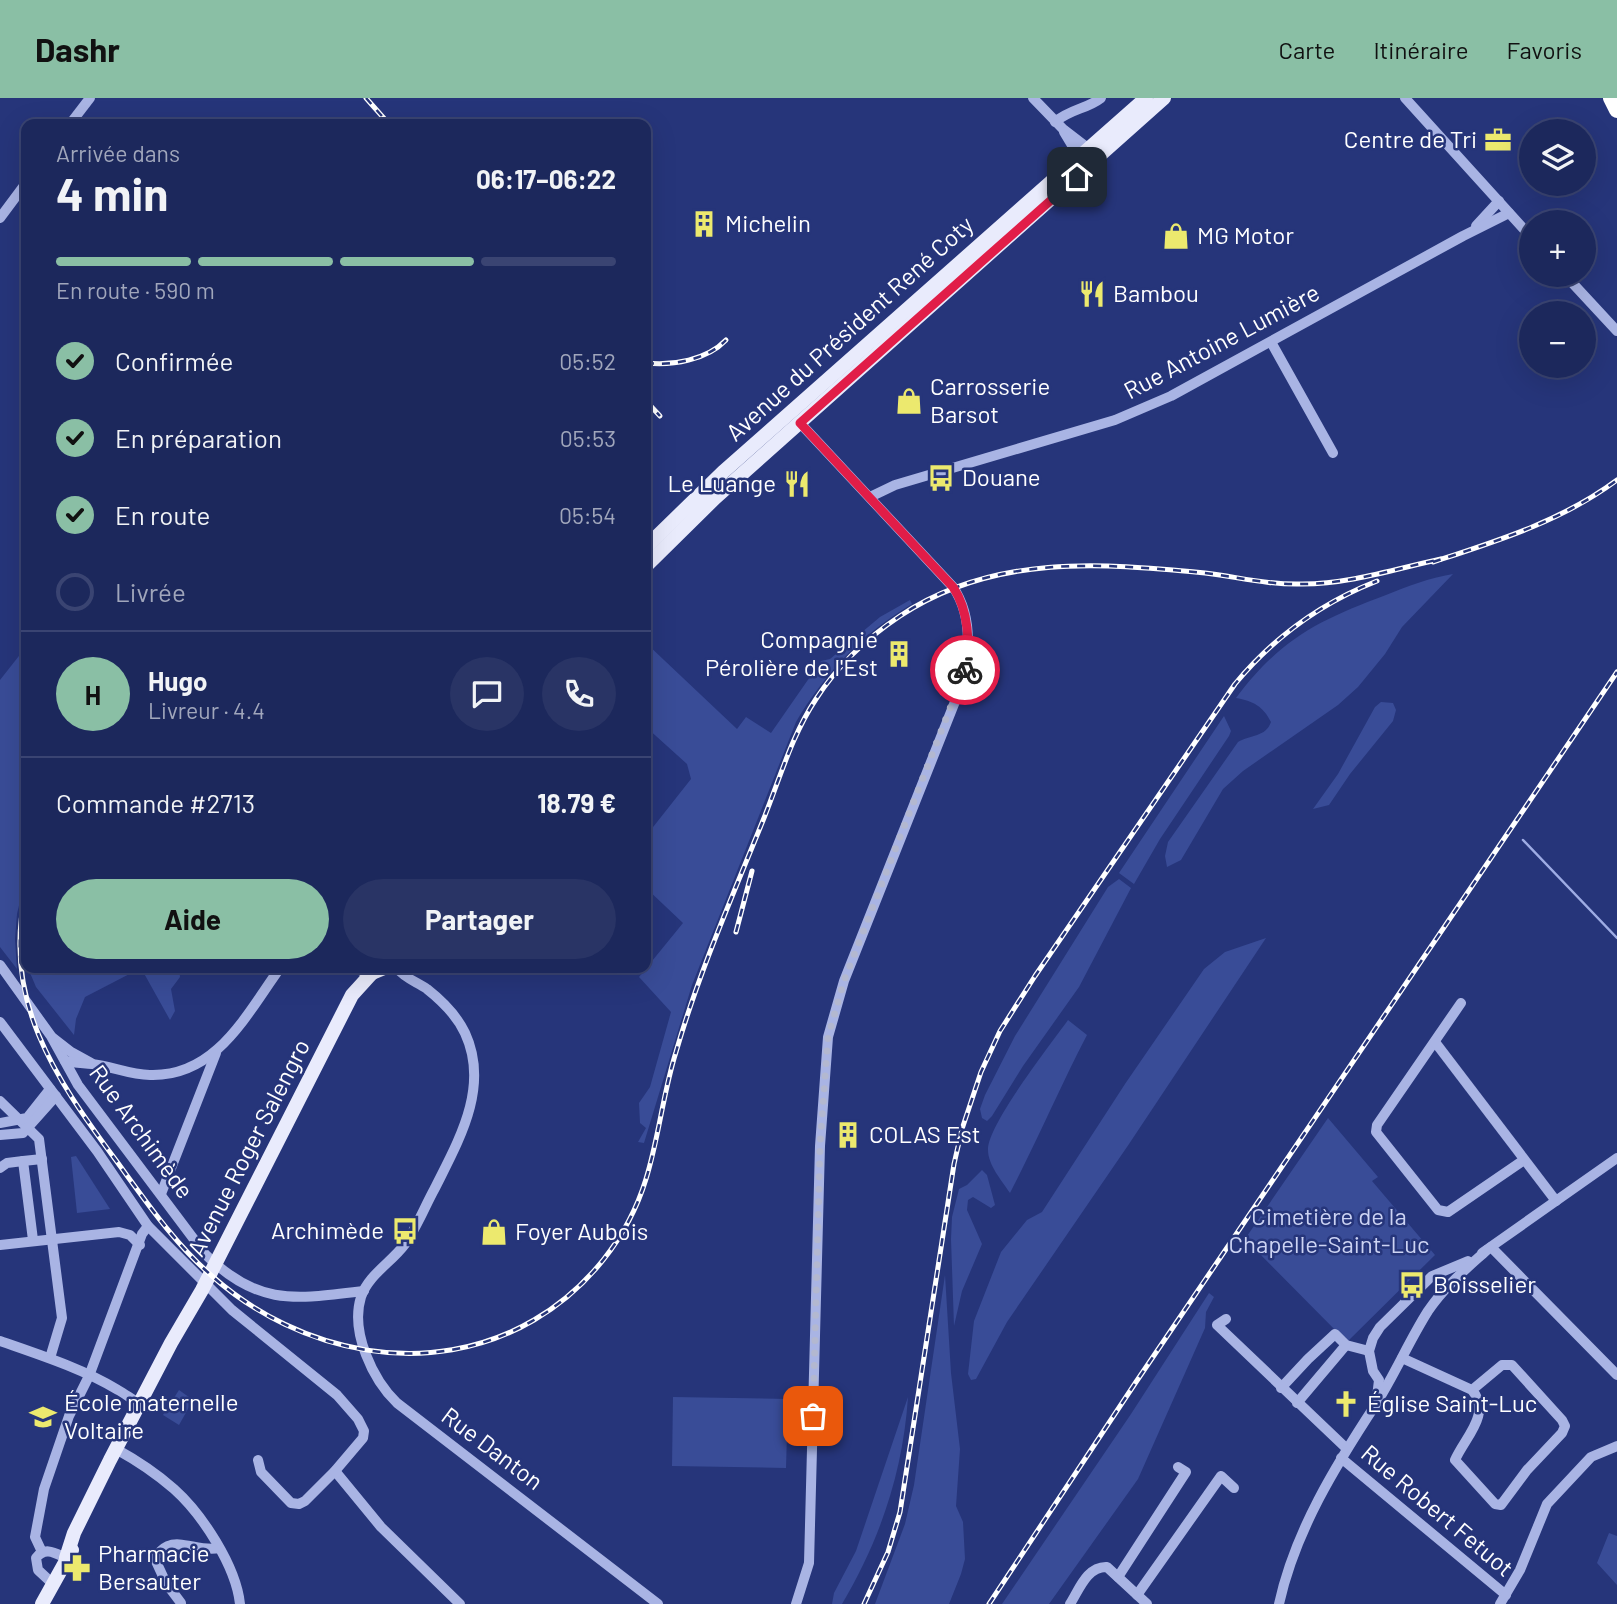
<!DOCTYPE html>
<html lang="fr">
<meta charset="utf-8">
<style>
:root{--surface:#1c285c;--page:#293465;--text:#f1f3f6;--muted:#a0a6bb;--line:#3a4472;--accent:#8abfa5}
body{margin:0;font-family:Barlow,sans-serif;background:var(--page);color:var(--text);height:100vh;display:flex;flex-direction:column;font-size:26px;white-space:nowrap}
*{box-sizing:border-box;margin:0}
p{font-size:23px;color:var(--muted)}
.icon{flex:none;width:38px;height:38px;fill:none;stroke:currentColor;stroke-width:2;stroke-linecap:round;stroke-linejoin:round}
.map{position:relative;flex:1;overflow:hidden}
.panel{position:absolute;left:21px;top:21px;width:630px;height:854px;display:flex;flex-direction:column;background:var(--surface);border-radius:14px;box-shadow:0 7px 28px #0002,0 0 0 2px var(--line)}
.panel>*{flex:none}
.fabs{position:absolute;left:1519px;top:21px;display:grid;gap:14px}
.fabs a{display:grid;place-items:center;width:77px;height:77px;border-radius:50%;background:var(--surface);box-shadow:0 7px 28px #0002,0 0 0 2px var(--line);font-size:35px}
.pin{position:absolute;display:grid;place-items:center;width:60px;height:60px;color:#fff;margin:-30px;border-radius:14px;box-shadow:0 4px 10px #0006}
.courier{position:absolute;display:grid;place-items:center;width:70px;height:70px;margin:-35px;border:5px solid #e11d48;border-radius:50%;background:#fff;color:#222;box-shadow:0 2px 9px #0007}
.headline em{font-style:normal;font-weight:700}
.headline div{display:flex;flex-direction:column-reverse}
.headline{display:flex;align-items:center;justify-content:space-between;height:119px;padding:0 35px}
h1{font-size:46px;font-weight:700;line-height:52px}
.bar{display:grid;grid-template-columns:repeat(4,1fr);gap:10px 7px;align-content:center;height:84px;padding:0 35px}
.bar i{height:9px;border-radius:5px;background:var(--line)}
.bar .active{background:var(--accent)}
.bar p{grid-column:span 4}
.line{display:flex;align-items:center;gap:18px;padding:0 35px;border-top:2px solid var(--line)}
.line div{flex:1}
.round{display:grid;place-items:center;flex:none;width:74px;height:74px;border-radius:37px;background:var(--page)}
ol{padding:0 35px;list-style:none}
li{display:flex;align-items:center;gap:21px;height:77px}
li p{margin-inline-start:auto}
li .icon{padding:7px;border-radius:50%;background:var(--accent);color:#111;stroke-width:4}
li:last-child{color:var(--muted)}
li i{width:38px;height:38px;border:4px solid var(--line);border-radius:50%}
.button{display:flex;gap:14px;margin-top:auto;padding:14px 35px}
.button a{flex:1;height:80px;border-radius:42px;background:var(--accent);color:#111;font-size:28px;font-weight:700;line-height:80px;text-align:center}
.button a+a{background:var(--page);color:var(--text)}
header{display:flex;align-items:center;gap:42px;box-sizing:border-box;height:98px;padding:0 35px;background:var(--accent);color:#111}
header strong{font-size:33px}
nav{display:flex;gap:38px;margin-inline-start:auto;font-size:24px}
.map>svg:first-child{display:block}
</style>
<header>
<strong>Dashr</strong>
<nav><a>Carte</a><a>Itinéraire</a><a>Favoris</a></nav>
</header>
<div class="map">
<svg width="1617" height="1506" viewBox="0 0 1617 1506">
<rect width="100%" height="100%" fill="#26357a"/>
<g fill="#394c97">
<path d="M1453,476L1402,529L1385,556L1358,589L1338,607L1243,673L1223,691L1181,762L1167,769L1165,758L1168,744L1238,644C1250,637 1266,639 1271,624C1263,608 1253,603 1236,600C1280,541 1319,522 1386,497C1408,488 1429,480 1453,476Z"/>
<path d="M910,502L912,506C864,534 824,576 796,624L692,887L644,1045L638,1044L646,1030L640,1025L639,1005L650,989L671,914L639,879L683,825L646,790V738L691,681L687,666L646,629V545L737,631L746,619L771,635L821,563L830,561L880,519Z"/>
<path d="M26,549V777L17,816L15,841L17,871L0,849V582Z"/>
<path d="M1381,604L1393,605L1396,612L1393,623L1350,676L1329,707L1313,711L1338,676L1375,609Z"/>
<path d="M1224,618L1231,633L1229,638L1160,741L1134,786L1119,775Z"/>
<path d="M1119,781L1131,790L1079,889L1023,968L992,1018L987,1023L982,1020L980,1011L985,997L1015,938L1108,789Z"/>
<path d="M1266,840L1129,1046L1007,1224L976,1281L971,1282L968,1276L974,1223L1001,1154L1027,1122L1042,1114L1125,986L1204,871L1225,854Z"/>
<path d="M28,870H179L180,879L171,891L175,913L170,922L141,870L85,899L76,921L74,937L36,889Z"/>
<path d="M1068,922L1087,937C1060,989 1037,1043 1010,1095C1002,1083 988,1067 988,1052C987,1027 1051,946 1068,922Z"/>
<path d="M1328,1020L1378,1079L1372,1083L1435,1157L1347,1244L1245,1141Z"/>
<path d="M76,1058L110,1111L77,1115L71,1059Z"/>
<path d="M982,1072L987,1077L995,1107L991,1110L973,1099L968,1102L967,1112L982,1146L962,1193L954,1228L951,1141L952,1119L959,1091L967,1087Z"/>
<path d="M945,1177L951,1275L960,1351L956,1408L963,1424L965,1461L961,1476L949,1506H875L905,1426L914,1387Z"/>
<path d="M1209,1195L1214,1199L1206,1214L1205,1230L1138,1381L1049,1506H1002L1131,1316Z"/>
<path d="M179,1292L193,1302L179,1327L163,1317Z"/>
<path d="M673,1299L788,1301L786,1370L672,1368Z"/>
<path d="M908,1299C903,1374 880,1442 842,1506H832L834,1495L856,1453Z"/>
<path d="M1609,1435L1617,1438V1487L1597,1465Z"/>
</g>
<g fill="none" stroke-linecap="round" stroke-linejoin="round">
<path stroke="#9eace4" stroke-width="2.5" d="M1523,742L1617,840"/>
<g stroke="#a9b4e4" stroke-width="10">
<path d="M1033,0L1063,31L1089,51L1091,56"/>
<path d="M1405,0L1531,139"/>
<path d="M1055,24C1070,11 1087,11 1101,0"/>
<path d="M70,26L90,0"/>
<path d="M1064,34L1079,59"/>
<path d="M0,120L26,85"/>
<path d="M1476,128L1499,103"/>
<path d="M1565,177L1617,233"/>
<path d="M1271,244L1333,355"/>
<path d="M870,399L895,387L1115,322L1171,298L1463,138L1509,115"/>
<path d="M0,867L51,938L78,987L205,1156C258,1209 296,1201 364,1193"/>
<path d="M397,870C404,880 417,884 427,891C441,902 457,918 465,935C490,989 459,1042 435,1090C425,1108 417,1129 405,1146C392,1164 368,1177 361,1199C350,1234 373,1282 397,1305L658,1506"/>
<path d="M1461,905L1377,1027L1376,1034L1438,1112L1448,1114L1524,1062"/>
<path d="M0,924L97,1053L148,1128L232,1212L337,1297L358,1321L364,1333L363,1340L335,1373L305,1403L299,1406L291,1405L261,1374L258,1362"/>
<path d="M53,940L71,954L91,965"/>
<path d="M1435,944L1556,1103"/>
<path d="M65,963C75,965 83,965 92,966C111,968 130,977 150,977C216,979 246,917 280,870"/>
<path d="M0,1003L39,1041L62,1220L50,1260"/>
<path d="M0,1025L27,1020L50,991"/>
<path d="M0,1037L23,1035L56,998"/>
<path d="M0,1070L7,1065L23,1063"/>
<path d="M161,1096L216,955"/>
<path d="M33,1142L23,1063L42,1061"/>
<path d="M0,1147L119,1134L130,1137L140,1147"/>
<path d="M1491,1149L1617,1277"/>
<path d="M1482,1155L1617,1060"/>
<path d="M1226,1221L1217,1227L1346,1350"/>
<path d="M0,1243C40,1257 81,1270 118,1292C127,1297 135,1304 146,1309"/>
<path d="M1402,1260L1472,1292C1492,1316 1465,1339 1455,1362L1495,1406L1501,1407L1527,1372L1562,1335L1565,1328L1562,1322L1512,1267H1502L1472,1292"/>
<path d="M1281,1290L1308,1261L1335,1236L1346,1247L1369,1253"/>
<path d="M1377,1299L1379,1282L1373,1273L1369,1253L1373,1240L1380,1229L1432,1178L1468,1163"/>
<path d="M1297,1305L1346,1247"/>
<path d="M116,1351C136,1362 157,1376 174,1391C202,1416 236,1468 240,1506"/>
<path d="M1341,1360L1506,1497"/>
<path d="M335,1373L381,1429L460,1506"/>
<path d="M42,1454L35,1439L44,1391L69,1318L89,1278L142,1136L148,1128"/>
<path d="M1118,1479L1186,1374L1178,1369"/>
<path d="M53,1486L38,1472L36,1460C45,1448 55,1455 66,1460"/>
<path d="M1137,1497L1221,1378L1234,1390"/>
<path d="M181,1505L166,1485L154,1459C158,1456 163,1450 168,1448C181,1442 201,1454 219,1450"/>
<path d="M796,1506L809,1465L820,1048L828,939L844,883L962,586C970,554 972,517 953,489L800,325"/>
<path d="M1070,1506C1079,1492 1087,1468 1107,1469L1147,1506"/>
<path d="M1279,1506C1295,1433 1336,1367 1376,1306C1395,1276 1409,1243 1428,1213C1444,1189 1466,1171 1487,1152"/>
<path d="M1500,1506L1520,1472L1547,1406L1591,1359L1617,1348"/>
</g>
<g stroke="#e9ebfc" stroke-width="14">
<path d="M646,449L723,374L1146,0"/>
<path d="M646,468L715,400L1164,0"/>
<path d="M360,870L372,875L384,870"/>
<path d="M66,1460L74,1435L110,1362L171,1245L202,1192L352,897L372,875"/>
<path d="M42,1506L72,1452"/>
</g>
<path stroke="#fff" stroke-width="16" d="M1611,0L1617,12"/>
<defs>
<g id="rail">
<path d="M366,0L389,26"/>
<path d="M646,265C672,268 707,262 726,242"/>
<path d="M646,303L660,318"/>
<path d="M1433,464C1497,443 1562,423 1617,382"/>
<path d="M26,794C1,900 55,980 115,1061C145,1102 174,1145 212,1178C300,1256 430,1283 534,1222C587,1191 628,1140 646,1081C659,1039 663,995 676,954C699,874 733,797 764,720C780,680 792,637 816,601C838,567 867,540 900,518C993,456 1100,465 1205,475C1238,479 1269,487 1302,486C1349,486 1395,471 1441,461"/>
<path d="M736,834L752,773"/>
<path d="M864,1506L888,1454L900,1414L954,1066L962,1031L981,974L1000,933L1035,878L1235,586C1273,540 1321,505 1377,483"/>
<path d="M989,1506L1136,1284L1617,574"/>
</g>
</defs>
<use href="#rail" stroke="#fff" stroke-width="5"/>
<use href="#rail" stroke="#26357a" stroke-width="2.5" stroke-dasharray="8" stroke-linecap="butt"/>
</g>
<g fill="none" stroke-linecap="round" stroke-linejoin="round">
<path stroke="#b3b8d0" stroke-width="7" stroke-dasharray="0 12.6" d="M813,1318L820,1048L828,939L844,883L965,572"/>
<path stroke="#e11d48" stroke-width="9" d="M965,572C970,545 969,513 953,489L800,325L1077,79"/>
</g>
<defs>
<symbol id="office-bare" viewBox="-9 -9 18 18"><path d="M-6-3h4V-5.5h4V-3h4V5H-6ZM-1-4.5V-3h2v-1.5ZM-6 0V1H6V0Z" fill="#ece96e" stroke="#26357a" stroke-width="2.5" paint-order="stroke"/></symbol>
<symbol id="building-bare" viewBox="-9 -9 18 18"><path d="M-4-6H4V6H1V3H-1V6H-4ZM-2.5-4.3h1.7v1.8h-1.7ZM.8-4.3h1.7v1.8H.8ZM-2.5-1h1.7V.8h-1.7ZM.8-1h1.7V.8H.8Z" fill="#ece96e" stroke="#26357a" stroke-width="2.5" paint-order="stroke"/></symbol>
<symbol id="shop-bare" viewBox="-9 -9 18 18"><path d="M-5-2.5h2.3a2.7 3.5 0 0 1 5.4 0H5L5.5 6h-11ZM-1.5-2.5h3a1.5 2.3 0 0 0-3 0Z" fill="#ece96e" stroke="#26357a" stroke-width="2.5" paint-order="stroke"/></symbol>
<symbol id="restaurant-bare" viewBox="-9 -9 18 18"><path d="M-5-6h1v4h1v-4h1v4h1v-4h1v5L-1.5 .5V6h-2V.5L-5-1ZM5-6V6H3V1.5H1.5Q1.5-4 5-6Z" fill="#ece96e" stroke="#26357a" stroke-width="2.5" paint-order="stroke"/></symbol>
<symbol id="bus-bare" viewBox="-9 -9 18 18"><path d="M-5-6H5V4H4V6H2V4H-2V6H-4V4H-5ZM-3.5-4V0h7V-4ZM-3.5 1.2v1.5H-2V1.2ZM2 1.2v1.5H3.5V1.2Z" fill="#ece96e" stroke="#26357a" stroke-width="2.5" paint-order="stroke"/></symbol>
<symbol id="church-bare" viewBox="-9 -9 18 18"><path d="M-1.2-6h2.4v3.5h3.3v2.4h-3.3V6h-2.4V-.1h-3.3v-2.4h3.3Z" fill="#ece96e" stroke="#26357a" stroke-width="2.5" paint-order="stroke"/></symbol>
<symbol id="school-bare" viewBox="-9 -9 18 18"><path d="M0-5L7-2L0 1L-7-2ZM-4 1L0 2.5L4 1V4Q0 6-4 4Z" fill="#ece96e" stroke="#26357a" stroke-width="2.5" paint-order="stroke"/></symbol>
<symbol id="pharmacy-bare" viewBox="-9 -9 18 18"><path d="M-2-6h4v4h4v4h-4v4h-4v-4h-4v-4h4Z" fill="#ece96e" stroke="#26357a" stroke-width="2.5" paint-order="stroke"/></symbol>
</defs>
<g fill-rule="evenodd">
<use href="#office-bare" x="1479" y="23" width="38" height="38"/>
<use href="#building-bare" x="685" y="107" width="38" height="38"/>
<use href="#shop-bare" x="1157" y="119" width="38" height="38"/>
<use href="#restaurant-bare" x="1073" y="177" width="38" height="38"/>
<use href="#shop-bare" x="890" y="284" width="38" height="38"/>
<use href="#bus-bare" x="922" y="361" width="38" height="38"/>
<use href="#restaurant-bare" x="778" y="367" width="38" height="38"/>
<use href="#building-bare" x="880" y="537" width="38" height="38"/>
<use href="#building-bare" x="829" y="1018" width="38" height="38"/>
<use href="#bus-bare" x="386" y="1114" width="38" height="38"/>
<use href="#shop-bare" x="475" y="1115" width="38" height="38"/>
<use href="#bus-bare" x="1393" y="1168" width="38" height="38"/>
<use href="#church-bare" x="1327" y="1287" width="38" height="38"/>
<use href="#school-bare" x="24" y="1300" width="38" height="38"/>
<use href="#pharmacy-bare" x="58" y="1451" width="38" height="38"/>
</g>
<g text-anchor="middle" stroke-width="5" stroke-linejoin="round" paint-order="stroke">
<g font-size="24" fill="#fff" stroke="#26357a" text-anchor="start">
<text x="1477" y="50" text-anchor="end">Centre de Tri</text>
<text x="725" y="134">Michelin</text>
<text x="1197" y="146">MG Motor</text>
<text x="1113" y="204">Bambou</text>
<text x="930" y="297">Carrosserie<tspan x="930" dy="28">Barsot</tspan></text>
<text x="962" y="388">Douane</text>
<text x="776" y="394" text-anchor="end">Le Luange</text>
<text x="878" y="550" text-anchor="end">Compagnie<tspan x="878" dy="28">Pérolière de l'Est</tspan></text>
<text x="869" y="1045">COLAS Est</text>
<text x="384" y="1141" text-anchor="end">Archimède</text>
<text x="515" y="1142">Foyer Aubois</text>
<text x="1433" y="1195">Boisselier</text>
<text x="64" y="1313">École maternelle<tspan x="64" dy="28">Voltaire</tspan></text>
<text x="1367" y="1314">Église Saint-Luc</text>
<text x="98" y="1464">Pharmacie<tspan x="98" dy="28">Bersauter</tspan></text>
</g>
<g font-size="24" fill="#fff" stroke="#26357a">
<text transform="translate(850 231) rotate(-42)" y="8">Avenue du Président René Coty</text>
<text transform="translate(1222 244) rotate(-28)" y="8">Rue Antoine Lumière</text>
<text transform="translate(141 1034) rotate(54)" y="8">Rue Archimède</text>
<text transform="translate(249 1050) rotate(-63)" y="8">Avenue Roger Salengro</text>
<text transform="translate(492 1351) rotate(37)" y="8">Rue Danton</text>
<text transform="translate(1437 1413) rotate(40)" y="8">Rue Robert Fetuot</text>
</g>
<g font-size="24" fill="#ccd3f3" stroke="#26357a">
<text x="1329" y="1127">Cimetière de la<tspan x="1329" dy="28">Chapelle-Saint-Luc</tspan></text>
</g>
</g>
</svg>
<div class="fabs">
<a><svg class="icon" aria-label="layers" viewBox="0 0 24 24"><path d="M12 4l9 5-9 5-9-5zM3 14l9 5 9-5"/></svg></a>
<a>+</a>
<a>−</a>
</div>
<div class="pin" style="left:813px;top:1318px;background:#ea580c"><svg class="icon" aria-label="bag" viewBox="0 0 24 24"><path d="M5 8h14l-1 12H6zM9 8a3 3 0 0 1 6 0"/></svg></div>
<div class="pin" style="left:1077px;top:79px;background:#1f2937"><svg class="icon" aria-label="home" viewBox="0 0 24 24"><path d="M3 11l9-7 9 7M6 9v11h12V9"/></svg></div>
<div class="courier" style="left:965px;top:572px"><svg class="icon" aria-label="bike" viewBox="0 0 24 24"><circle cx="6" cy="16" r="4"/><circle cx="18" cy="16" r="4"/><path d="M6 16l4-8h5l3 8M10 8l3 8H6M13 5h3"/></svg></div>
<section class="panel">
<div class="headline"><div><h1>4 min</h1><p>Arrivée dans</p></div><em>06:17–06:22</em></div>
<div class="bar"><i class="active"></i><i class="active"></i><i class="active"></i><i></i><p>En route · 590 m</p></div>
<ol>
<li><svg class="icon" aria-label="check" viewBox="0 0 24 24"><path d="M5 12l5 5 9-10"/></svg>Confirmée<p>05:52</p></li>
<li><svg class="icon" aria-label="check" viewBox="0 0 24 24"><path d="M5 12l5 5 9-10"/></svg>En préparation<p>05:53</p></li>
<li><svg class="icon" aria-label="check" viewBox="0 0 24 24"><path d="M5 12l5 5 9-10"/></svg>En route<p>05:54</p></li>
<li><i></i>Livrée</li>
</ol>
<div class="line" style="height:126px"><b class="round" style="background:var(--accent);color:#111">H</b><div><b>Hugo</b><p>Livreur · 4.4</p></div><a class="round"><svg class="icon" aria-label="chat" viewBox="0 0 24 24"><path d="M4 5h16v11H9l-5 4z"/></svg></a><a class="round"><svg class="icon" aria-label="phone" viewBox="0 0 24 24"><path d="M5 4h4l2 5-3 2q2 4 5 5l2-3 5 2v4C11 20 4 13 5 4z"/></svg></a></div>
<div class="line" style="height:91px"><div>Commande #2713</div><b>18.79 €</b></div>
<div class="button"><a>Aide</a><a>Partager</a></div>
</section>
</div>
